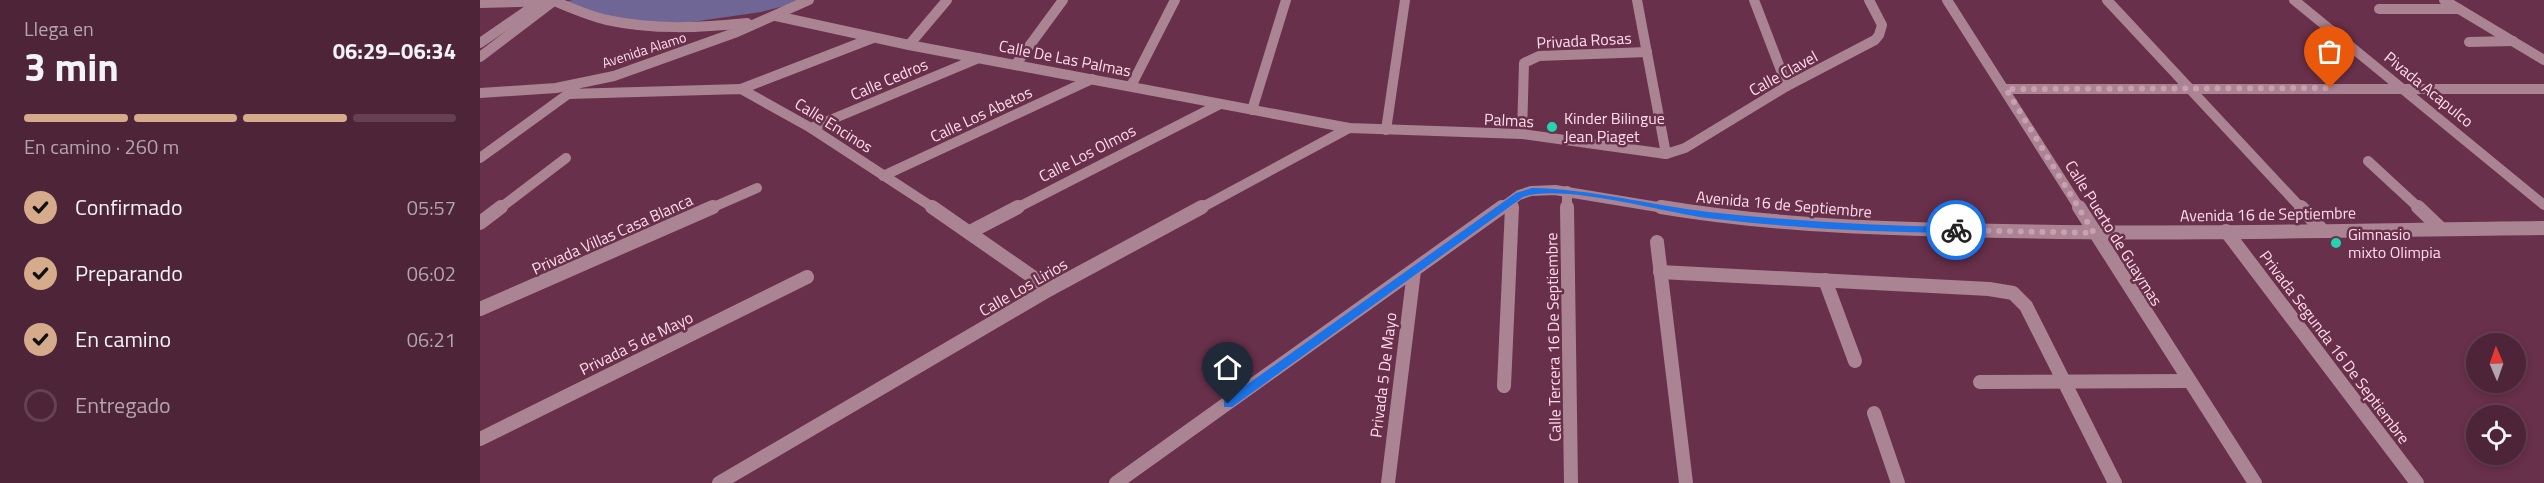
<!DOCTYPE html>
<html lang="es">
<meta charset="utf-8">
<style>
:root{--surface:#4e2438;--page:#552c40;--text:#f1f3f6;--muted:#b3a4ae;--line:#654153;--accent:#d6ab8b}
body{margin:0;font-family:"Titillium Web",sans-serif;background:var(--page);color:var(--text);height:100vh;display:flex;flex-direction:column;font-size:22px;white-space:nowrap}
*{box-sizing:border-box;margin:0}
p{font-size:20px;color:var(--muted)}
.icon{flex:none;width:33px;height:33px;fill:none;stroke:currentColor;stroke-width:2;stroke-linecap:round;stroke-linejoin:round}
.map{position:relative;flex:1;overflow:hidden}
.details{display:flex;flex-direction:column;background:var(--surface);width:480px}
.details>*{flex:none}
.needle{width:39px;rotate:358deg}
.buttons{position:absolute;left:1986px;top:333px;display:grid;gap:12px}
.buttons a{display:grid;place-items:center;width:60px;height:60px;border-radius:50%;background:var(--surface);box-shadow:0 3px 9px #0003,0 0 0 2px var(--line);font-size:30px}
.pin{position:absolute;display:grid;place-items:center;width:51px;height:51px;color:#fff;margin:-62px -26px;border-radius:50% 50% 50% 0;rotate:-45deg;box-shadow:0 0 6px #0007}
.pin .icon{rotate:45deg}
.courier{position:absolute;display:grid;place-items:center;width:60px;height:60px;margin:-30px;border:4px solid #1a73e8;border-radius:50%;background:#fff;color:#222;box-shadow:0 2px 8px #0007}
.head em{font-style:normal;font-weight:700}
.head div{display:flex;flex-direction:column-reverse}
.head{display:flex;align-items:center;justify-content:space-between;height:102px;padding:0 24px}
h1{font-size:39px;font-weight:700;line-height:45px}
.bar{display:grid;grid-template-columns:repeat(4,1fr);gap:9px 6px;align-content:center;height:72px;padding:0 24px}
.bar i{height:8px;border-radius:4px;background:var(--line)}
.bar .current{background:var(--accent)}
.bar p{grid-column:span 4}
ol{padding:0 24px;list-style:none}
li{display:flex;align-items:center;gap:18px;height:66px}
li p{margin-inline-start:auto}
li .icon{padding:6px;border-radius:50%;background:var(--accent);color:#111;stroke-width:4}
li:last-child{color:var(--muted)}
li i{width:33px;height:33px;border:3px solid var(--line);border-radius:50%}
main{display:flex;flex:1;min-height:0}
.map>svg:first-child{display:block}
</style>
<main>
<section class="details">
<div class="head"><div><h1>3 min</h1><p>Llega en</p></div><em>06:29–06:34</em></div>
<div class="bar"><i class="current"></i><i class="current"></i><i class="current"></i><i></i><p>En camino · 260 m</p></div>
<ol>
<li><svg class="icon" aria-label="check" viewBox="0 0 24 24"><path d="M5 12l5 5 9-10"/></svg>Confirmado<p>05:57</p></li>
<li><svg class="icon" aria-label="check" viewBox="0 0 24 24"><path d="M5 12l5 5 9-10"/></svg>Preparando<p>06:02</p></li>
<li><svg class="icon" aria-label="check" viewBox="0 0 24 24"><path d="M5 12l5 5 9-10"/></svg>En camino<p>06:21</p></li>
<li><i></i>Entregado</li>
</ol>
</section>
<div class="map">
<svg width="2064" height="483" viewBox="0 0 2064 483">
<rect width="100%" height="100%" fill="#68304a"/>
<path fill="#706695" d="M93,0H327L281,12L177,27L75,4Z"/>
<g fill="none" stroke-linecap="round" stroke-linejoin="round">
<g stroke="#ab8493" stroke-width="10">
<path d="M1157,0L1186,154"/>
<path d="M1274,0L1307,86"/>
<path d="M1467,0L1600,209"/>
<path d="M1627,0L1822,209"/>
<path d="M1814,0L2064,205"/>
<path d="M1964,0L2064,60"/>
<path d="M74,1C91,8 109,16 127,20C173,30 220,28 267,23"/>
<path d="M0,3L77,1"/>
<path d="M1899,9H1979"/>
<path d="M296,16L429,45L869,128L1042,134L1186,154L1205,148L1307,86L1395,40L1399,35L1402,25L1389,0"/>
<path d="M1989,42L2033,41"/>
<path d="M0,43L61,1"/>
<path d="M429,45L467,0"/>
<path d="M0,57L75,0"/>
<path d="M536,64L583,0"/>
<path d="M651,86L695,0"/>
<path d="M261,89L393,38"/>
<path d="M1526,89H2064"/>
<path d="M0,93L76,88L134,76L257,32L329,0"/>
<path d="M88,94L261,89L331,128L455,209"/>
<path d="M772,110L806,0"/>
<path d="M331,128L499,58"/>
<path d="M906,130L925,0"/>
<path d="M1042,134L1044,63L1059,56L1167,52"/>
<path d="M0,158L95,89"/>
<path d="M1888,161L1940,209"/>
<path d="M403,176L612,79"/>
<path d="M1087,191V209"/>
<path d="M19,209L86,158"/>
<path d="M229,209L277,188"/>
<path d="M535,209L740,104"/>
<path d="M719,209L869,128"/>
<path d="M1020,209L1039,195L1051,191L1075,190L1190,209"/>
<path d="M1032,209V201"/>
</g>
<g stroke="#ab8493" stroke-width="14">
<path d="M452,207L570,289"/>
<path d="M1087,207L1091,483"/>
<path d="M1181,207C1294,226 1410,229 1524,231C1704,235 1884,230 2064,228"/>
<path d="M1599,207L1775,483"/>
<path d="M1821,207L1841,229"/>
<path d="M1938,207L1959,227"/>
<path d="M0,223L21,207"/>
<path d="M1746,231L1937,483"/>
<path d="M490,232L538,207"/>
<path d="M1177,242L1206,483"/>
<path d="M1180,272L1509,289L1533,293L1546,306L1635,483"/>
<path d="M1345,280L1375,361"/>
<path d="M0,309L233,207"/>
<path d="M1500,382L1707,381"/>
<path d="M1024,386L1032,207"/>
<path d="M1394,413L1418,483"/>
<path d="M0,439L327,277"/>
<path d="M239,483L570,289L722,207"/>
<path d="M636,483L1022,207"/>
<path d="M908,483L934,271"/>
</g>
</g>
<path fill="#1a73e8" d="M1052,188C1112,189 1169,205 1229,212C1311,221 1394,226 1476,227L1481,230L1476,233C1393,232 1309,228 1227,218C1183,212 1080,183 1043,197L752,407H744V401L1036,193Z"/>
<g fill="none" stroke-linecap="round" stroke-linejoin="round">
<path stroke="#ca9fb1" stroke-width="6" stroke-dasharray="0 10.8" d="M1476,230L1614,233L1526,89L1850,88"/>
</g>
<g fill="#23d5af" stroke="#68304a" stroke-width="2">
<circle cx="1072" cy="127" r="6"/>
<circle cx="1856" cy="243" r="6"/>
</g>
<g text-anchor="middle" stroke-width="5" stroke-linejoin="round" paint-order="stroke">
<g font-size="14" fill="#ffdbe9" stroke="#68304a">
<text transform="translate(164 50) rotate(-18)" y="5">Avenida Alamo</text>
</g>
<g font-size="16" fill="#ffdbe9" stroke="#68304a">
<text transform="translate(1104 40) rotate(-3)" y="6">Privada Rosas</text>
<text transform="translate(585 58) rotate(11)" y="6">Calle De Las Palmas</text>
<text transform="translate(1303 73) rotate(-29)" y="6">Calle Clavel</text>
<text transform="translate(409 79) rotate(-23)" y="6">Calle Cedros</text>
<text transform="translate(1949 89) rotate(39)" y="6">Pivada Acapulco</text>
<text transform="translate(501 114) rotate(-25)" y="6">Calle Los Abetos</text>
<text transform="translate(1029 120) rotate(3)" y="6">Palmas</text>
<text transform="translate(354 125) rotate(32)" y="6">Calle Encinos</text>
<text transform="translate(607 153) rotate(-27)" y="6">Calle Los Olmos</text>
<text transform="translate(1304 204) rotate(5)" y="6">Avenida 16 de Septiembre</text>
<text transform="translate(1788 214) rotate(-1)" y="6">Avenida 16 de Septiembre</text>
<text transform="translate(1634 233) rotate(58)" y="6">Calle Puerto de Guaymas</text>
<text transform="translate(132 234) rotate(-24)" y="6">Privada Villas Casa Blanca</text>
<text transform="translate(543 287) rotate(-30)" y="6">Calle Los Lirios</text>
<text transform="translate(1073 337) rotate(-91)" y="6">Calle Tercera 16 De Septiembre</text>
<text transform="translate(156 343) rotate(-26)" y="6">Privada 5 de Mayo</text>
<text transform="translate(1855 347) rotate(53)" y="6">Privada Segunda 16 De Septiembre</text>
<text transform="translate(903 375) rotate(-83)" y="6">Privada 5 De Mayo</text>
</g>
<g font-size="16" fill="#ffdbe9" stroke="#68304a" text-anchor="start">
<text x="1084" y="124">Kinder Bilingue<tspan x="1084" dy="18">Jean Piaget</tspan></text>
<text x="1868" y="240">Gimnasio<tspan x="1868" dy="18">mixto Olimpia</tspan></text>
</g>
</g>
</svg>
<div class="buttons">
<a><svg class="needle" viewBox="-14 -14 28 28"><path d="M0-13l5 13h-10z" fill="#e53935"/><path d="M0 13l5-13h-10z" fill="#b3a4ae"/></svg></a>
<a><svg class="icon" aria-label="locate" viewBox="0 0 24 24"><circle cx="12" cy="12" r="6"/><path d="M12 2v4M12 18v4M2 12h4M18 12h4"/></svg></a>
</div>
<div class="pin" style="left:1850px;top:88px;background:#ea580c"><svg class="icon" aria-label="bag" viewBox="0 0 24 24"><path d="M5 8h14l-1 12H6zM9 8a3 3 0 0 1 6 0"/></svg></div>
<div class="pin" style="left:748px;top:404px;background:#1f2937"><svg class="icon" aria-label="home" viewBox="0 0 24 24"><path d="M3 11l9-7 9 7M6 9v11h12V9"/></svg></div>
<div class="courier" style="left:1476px;top:230px"><svg class="icon" aria-label="bike" viewBox="0 0 24 24"><circle cx="6" cy="16" r="4"/><circle cx="18" cy="16" r="4"/><path d="M6 16l4-8h5l3 8M10 8l3 8H6M13 5h3"/></svg></div>
</div>
</main>
